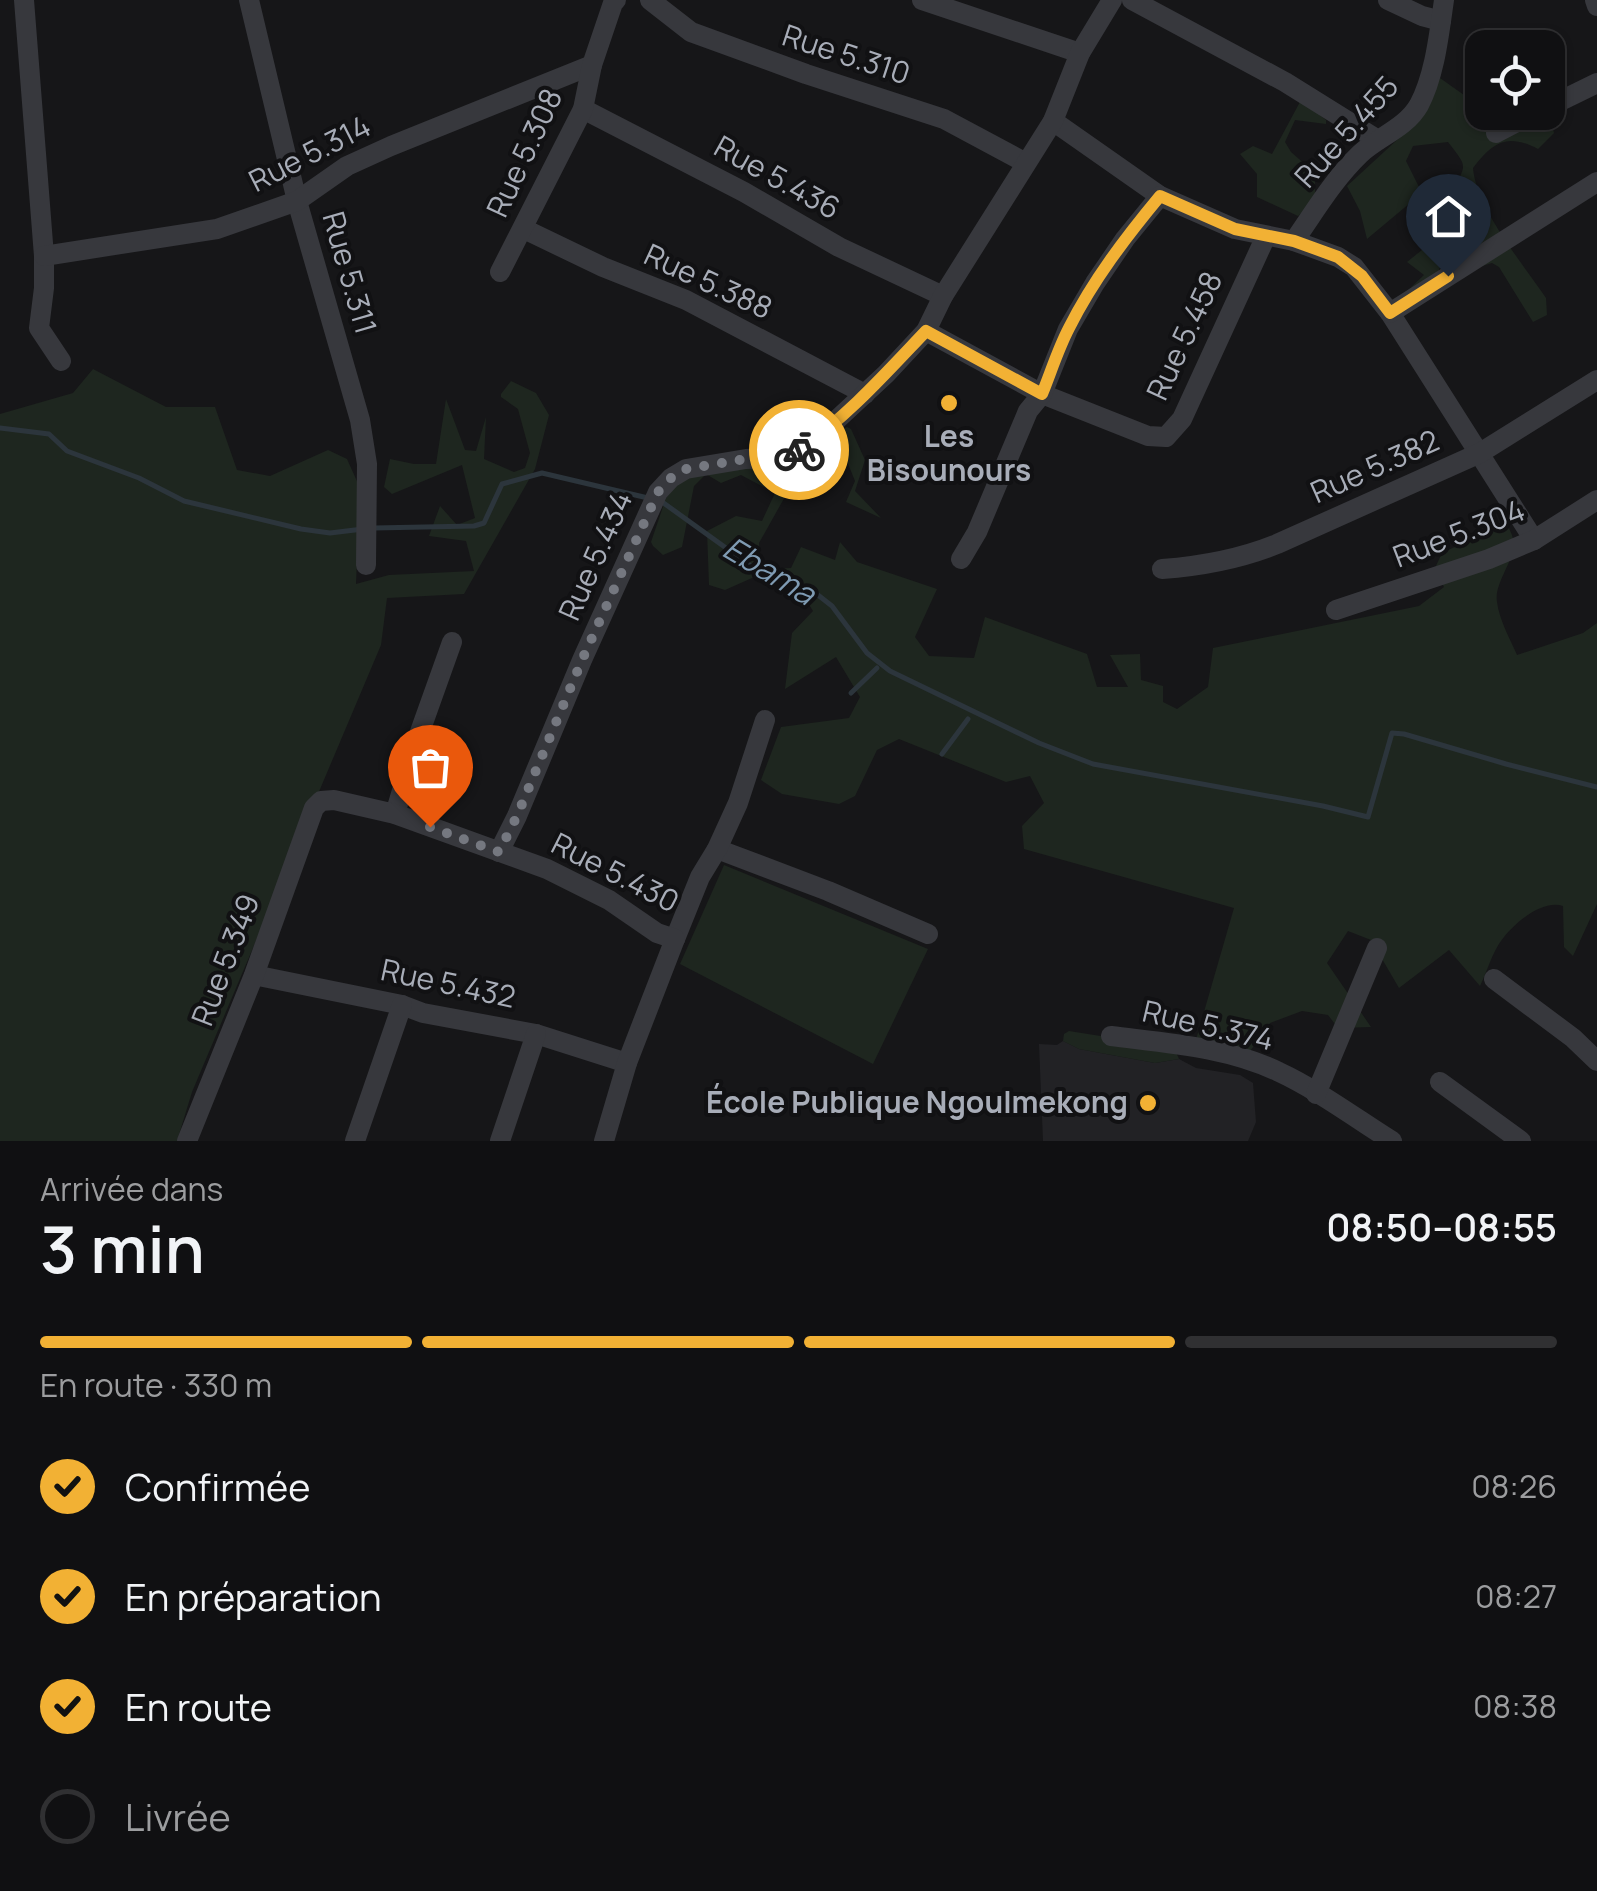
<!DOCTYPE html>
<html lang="fr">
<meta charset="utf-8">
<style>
:root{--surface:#101012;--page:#1e1e20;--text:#f1f3f6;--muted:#9c9d9f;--line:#303032;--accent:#f2b134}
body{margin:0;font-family:Manrope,sans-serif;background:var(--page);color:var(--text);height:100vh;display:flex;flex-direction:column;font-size:38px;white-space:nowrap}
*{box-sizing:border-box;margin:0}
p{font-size:32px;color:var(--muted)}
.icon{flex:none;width:55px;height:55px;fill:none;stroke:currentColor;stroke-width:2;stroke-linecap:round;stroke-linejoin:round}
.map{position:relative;height:1141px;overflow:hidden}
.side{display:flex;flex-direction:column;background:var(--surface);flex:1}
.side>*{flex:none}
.fabs{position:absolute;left:1465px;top:30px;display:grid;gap:20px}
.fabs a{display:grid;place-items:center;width:100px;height:100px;border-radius:20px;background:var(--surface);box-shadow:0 2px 8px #0004,0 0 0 2px var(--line);font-size:50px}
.pin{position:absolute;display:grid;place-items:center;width:85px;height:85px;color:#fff;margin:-102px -42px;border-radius:50% 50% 50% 0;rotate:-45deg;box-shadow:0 0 10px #0007}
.pin .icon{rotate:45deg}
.courier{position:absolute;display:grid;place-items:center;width:100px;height:100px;margin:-50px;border:8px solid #f2b134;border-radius:50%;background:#fff;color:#222;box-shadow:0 2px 12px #0007}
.headline em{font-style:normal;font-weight:600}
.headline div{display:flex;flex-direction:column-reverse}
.headline{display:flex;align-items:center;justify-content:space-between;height:170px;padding:0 40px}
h1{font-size:65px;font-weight:600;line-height:75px}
.bar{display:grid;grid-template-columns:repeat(4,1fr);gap:15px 10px;align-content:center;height:120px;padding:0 40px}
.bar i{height:12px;border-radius:8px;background:var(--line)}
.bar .selected{background:var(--accent)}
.bar p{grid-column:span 4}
ol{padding:0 40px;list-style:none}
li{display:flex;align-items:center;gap:30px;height:110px}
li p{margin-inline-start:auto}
li .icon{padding:10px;border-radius:50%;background:var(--accent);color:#111;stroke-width:4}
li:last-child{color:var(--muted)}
li i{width:55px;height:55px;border:5px solid var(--line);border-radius:50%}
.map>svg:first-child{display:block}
</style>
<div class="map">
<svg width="1597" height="1141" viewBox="0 0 1597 1141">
<rect width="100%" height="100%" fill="#161618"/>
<path fill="#222225" d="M1063,1041L1079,1049L1155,1063L1179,1059L1196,1068L1240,1075L1253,1083L1256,1122L1248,1141H1043L1039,1044L1057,1045Z"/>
<g fill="#1e261f">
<path d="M1440,78L1471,100L1482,92V112L1548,111L1554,133L1538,149C1507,133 1493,142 1473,168C1476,208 1523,264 1546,298L1547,315L1533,322L1499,267L1492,263L1463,272L1446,248L1434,286L1407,291L1424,275L1407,262L1459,220L1462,212L1451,191C1468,164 1467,167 1448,142L1413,146L1406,161L1422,193L1367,239L1360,211L1347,186L1410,128Z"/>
<path d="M1301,100L1326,120V124L1295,120L1285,142L1291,152L1315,173V201L1298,216L1257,197V174L1240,154L1253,146L1272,154Z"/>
<path d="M93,369L166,407H215L237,470L270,476L328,450L347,459L360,488L356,584L389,575L474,571L466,541L429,536L440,506L457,525L475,518L462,465L392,494L384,487L390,459L414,464H436L446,399L465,450L476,451L486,417L484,459L514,472L525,468L530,453L518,409L501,397V394L511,381L536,393L549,415L535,469L464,594L387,598L381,645L192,1092L177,1141H0V414L73,393Z"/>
<path d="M847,427L851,429L865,460L855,491L881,518L846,502L855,481L844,454L819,449L800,458L807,481L791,486L759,543L761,569L791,568L801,547L835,560L840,542L857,562L937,589L915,637L929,656L974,658L985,617L1087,654L1097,687H1128L1110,655L1140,654L1141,680L1163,686V702L1177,709L1208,687L1213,648L1419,606L1444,587L1435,568L1442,553L1478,536L1507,526C1527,551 1493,578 1497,602C1499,619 1510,639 1517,655L1583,633L1597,623V904L1573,956L1564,947L1563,906C1542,899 1513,924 1501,941C1492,953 1487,972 1480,986L1449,950L1399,988L1371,940L1348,931L1327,963L1371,1027L1338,1028L1328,1015L1302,1011L1270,1023L1246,1057L1195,1043L1234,908L1024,849L1022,826L1044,803L1030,776L1006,782L899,739L877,750L855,796L839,804L782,794L761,780L781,727L849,718L860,697L836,657L785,689L792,633L813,611L805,598L761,574L725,590L709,585L707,531L736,516L762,521L775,493L741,475L721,483L706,474L694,486L682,547L663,555L653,546L651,542L666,498L697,460L790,452Z"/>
<path d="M724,865L928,949L873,1064L680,964Z"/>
<path d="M1069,1031L1170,1047L1175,1050L1179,1059L1155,1063L1079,1049L1063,1041L1064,1034Z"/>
</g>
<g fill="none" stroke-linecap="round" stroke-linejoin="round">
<g stroke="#2c353c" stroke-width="5">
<path d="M0,428L49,434L67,451L139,478L184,501L301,529L330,533L363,529"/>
<path d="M658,499L758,571L809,588L832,606L867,653L890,671L1039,743L1093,764L1323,806L1368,817L1392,733L1404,734L1506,764L1597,787"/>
<path d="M374,528L474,526L484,523L502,484L542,473L648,498"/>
<path d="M851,693L877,668"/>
<path d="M942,754L968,719"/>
</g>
<g stroke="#37383d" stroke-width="20">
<path d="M24,0L44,256V288L39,328L61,361"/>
<path d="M249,0L297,201L360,420L367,464L366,565"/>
<path d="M650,0L691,32L806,74L944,119L1026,163"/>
<path d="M922,0L1080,53"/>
<path d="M1132,0L1285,82L1378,140"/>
<path d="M1388,0L1422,16L1441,21"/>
<path d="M1595,0L1597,6"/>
<path d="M1548,107L1597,83"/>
<path d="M583,109L744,192L839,247L943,296"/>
<path d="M1053,121L1160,196L1235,229L1294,241L1338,257L1354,267L1390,313L1534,540"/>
<path d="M1496,133L1536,112"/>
<path d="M524,229L603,267L686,300L865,394"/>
<path d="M1294,241C1315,211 1333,180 1360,154C1378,137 1406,128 1419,105C1435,75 1439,34 1444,0"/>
<path d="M44,256L217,229L297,201L347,166L391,146L592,65"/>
<path d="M500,272L583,109L592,65L613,3L616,0"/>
<path d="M1390,313L1597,182"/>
<path d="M926,331L1042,394L1148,436L1166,437L1182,419L1266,236"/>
<path d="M961,559L977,532L1028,411L1042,394L1068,329L1095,283L1125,239L1160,196"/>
<path d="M1162,569C1202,566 1240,559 1277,544L1480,453L1597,380"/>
<path d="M1336,610L1489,559L1534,540L1597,500"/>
<path d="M395,814L417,740L452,642"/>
<path d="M717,849L828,891L928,934"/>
<path d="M499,852L517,816L582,660L658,492L671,478L686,469L746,459L778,457L800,450L829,427L886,374L926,331L943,296L1053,121L1080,53L1112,0"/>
<path d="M675,939L700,877L717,849L738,803L765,720"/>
<path d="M254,975L402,1005L423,1013L536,1034L627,1063"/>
<path d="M1494,979L1573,1038L1597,1061"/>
<path d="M1111,1036C1166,1043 1228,1047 1279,1072C1316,1089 1357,1119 1392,1141"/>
<path d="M1440,1082L1521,1141"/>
<path d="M1316,1094L1377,948"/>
<path d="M187,1141L254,975L314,808L321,801L334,800L395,814L547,869L609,900L657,933L675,939L627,1063L604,1141"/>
<path d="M355,1141L402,1005"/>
<path d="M500,1141L536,1034"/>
</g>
</g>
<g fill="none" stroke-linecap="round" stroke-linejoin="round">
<path stroke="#757880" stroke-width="10" stroke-dasharray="0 18" d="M430,827L499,852L517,816L582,660L658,492L671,478L686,469L746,459L778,457L799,450"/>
<path stroke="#f2b134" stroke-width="12" d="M799,450C847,417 886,373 926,331L1042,394C1051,372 1058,349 1069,328C1093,280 1126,237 1160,196L1235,229L1294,241L1338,257L1362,276L1390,313L1448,276"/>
</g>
<g fill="#f2b134" stroke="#111113" stroke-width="4">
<circle cx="949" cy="403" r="10"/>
<circle cx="1148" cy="1103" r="10"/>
</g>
<g text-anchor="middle" stroke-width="8" stroke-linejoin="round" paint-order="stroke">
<g font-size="30" fill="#a8adb8" stroke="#111113">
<text transform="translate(846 55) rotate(18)" y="10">Rue 5.310</text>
<text transform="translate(1347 132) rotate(-48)" y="10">Rue 5.455</text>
<text transform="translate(525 153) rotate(-65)" y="10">Rue 5.308</text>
<text transform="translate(310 154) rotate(-27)" y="10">Rue 5.314</text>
<text transform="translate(777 178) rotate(29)" y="10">Rue 5.436</text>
<text transform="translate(349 273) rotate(74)" y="10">Rue 5.311</text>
<text transform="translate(708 282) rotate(25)" y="10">Rue 5.388</text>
<text transform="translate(1185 336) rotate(-65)" y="10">Rue 5.458</text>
<text transform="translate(1375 467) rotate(-24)" y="10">Rue 5.382</text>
<text transform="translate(1459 534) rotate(-21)" y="10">Rue 5.304</text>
<text transform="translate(596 556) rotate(-66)" y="10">Rue 5.434</text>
<text transform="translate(615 873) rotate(27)" y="10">Rue 5.430</text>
<text transform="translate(226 960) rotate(-69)" y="10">Rue 5.349</text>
<text transform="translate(448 984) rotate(12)" y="10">Rue 5.432</text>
<text transform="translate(1208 1026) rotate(13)" y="10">Rue 5.374</text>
</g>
<g font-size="30" font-weight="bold" fill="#a8adb8" stroke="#111113">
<text x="949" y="447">Les<tspan x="949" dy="34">Bisounours</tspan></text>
<text x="1128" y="1113" text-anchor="end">École Publique Ngoulmekong</text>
</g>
<g font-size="32" font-style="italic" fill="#7f9bb3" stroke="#111113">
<text transform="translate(769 571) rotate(31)" y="11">Ebama</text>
</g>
</g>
</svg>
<div class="fabs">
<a><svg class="icon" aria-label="locate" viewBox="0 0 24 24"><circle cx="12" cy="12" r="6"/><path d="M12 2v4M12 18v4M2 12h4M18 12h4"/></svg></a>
</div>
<div class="pin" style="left:430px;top:827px;background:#ea580c"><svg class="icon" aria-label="bag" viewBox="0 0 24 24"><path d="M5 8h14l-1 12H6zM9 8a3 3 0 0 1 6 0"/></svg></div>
<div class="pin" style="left:1448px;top:276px;background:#1f2937"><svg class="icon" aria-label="home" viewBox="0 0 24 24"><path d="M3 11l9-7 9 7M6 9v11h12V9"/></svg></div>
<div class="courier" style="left:799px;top:450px"><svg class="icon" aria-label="bike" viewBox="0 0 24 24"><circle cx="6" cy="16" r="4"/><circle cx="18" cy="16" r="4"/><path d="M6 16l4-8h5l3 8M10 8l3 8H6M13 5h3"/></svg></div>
</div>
<section class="side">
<div class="headline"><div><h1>3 min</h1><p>Arrivée dans</p></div><em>08:50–08:55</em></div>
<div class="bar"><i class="selected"></i><i class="selected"></i><i class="selected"></i><i></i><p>En route · 330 m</p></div>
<ol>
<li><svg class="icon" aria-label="check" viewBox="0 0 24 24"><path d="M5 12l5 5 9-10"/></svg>Confirmée<p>08:26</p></li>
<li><svg class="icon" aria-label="check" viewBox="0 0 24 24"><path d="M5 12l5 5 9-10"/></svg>En préparation<p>08:27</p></li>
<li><svg class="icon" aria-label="check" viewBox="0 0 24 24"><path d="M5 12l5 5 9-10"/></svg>En route<p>08:38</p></li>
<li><i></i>Livrée</li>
</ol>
</section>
